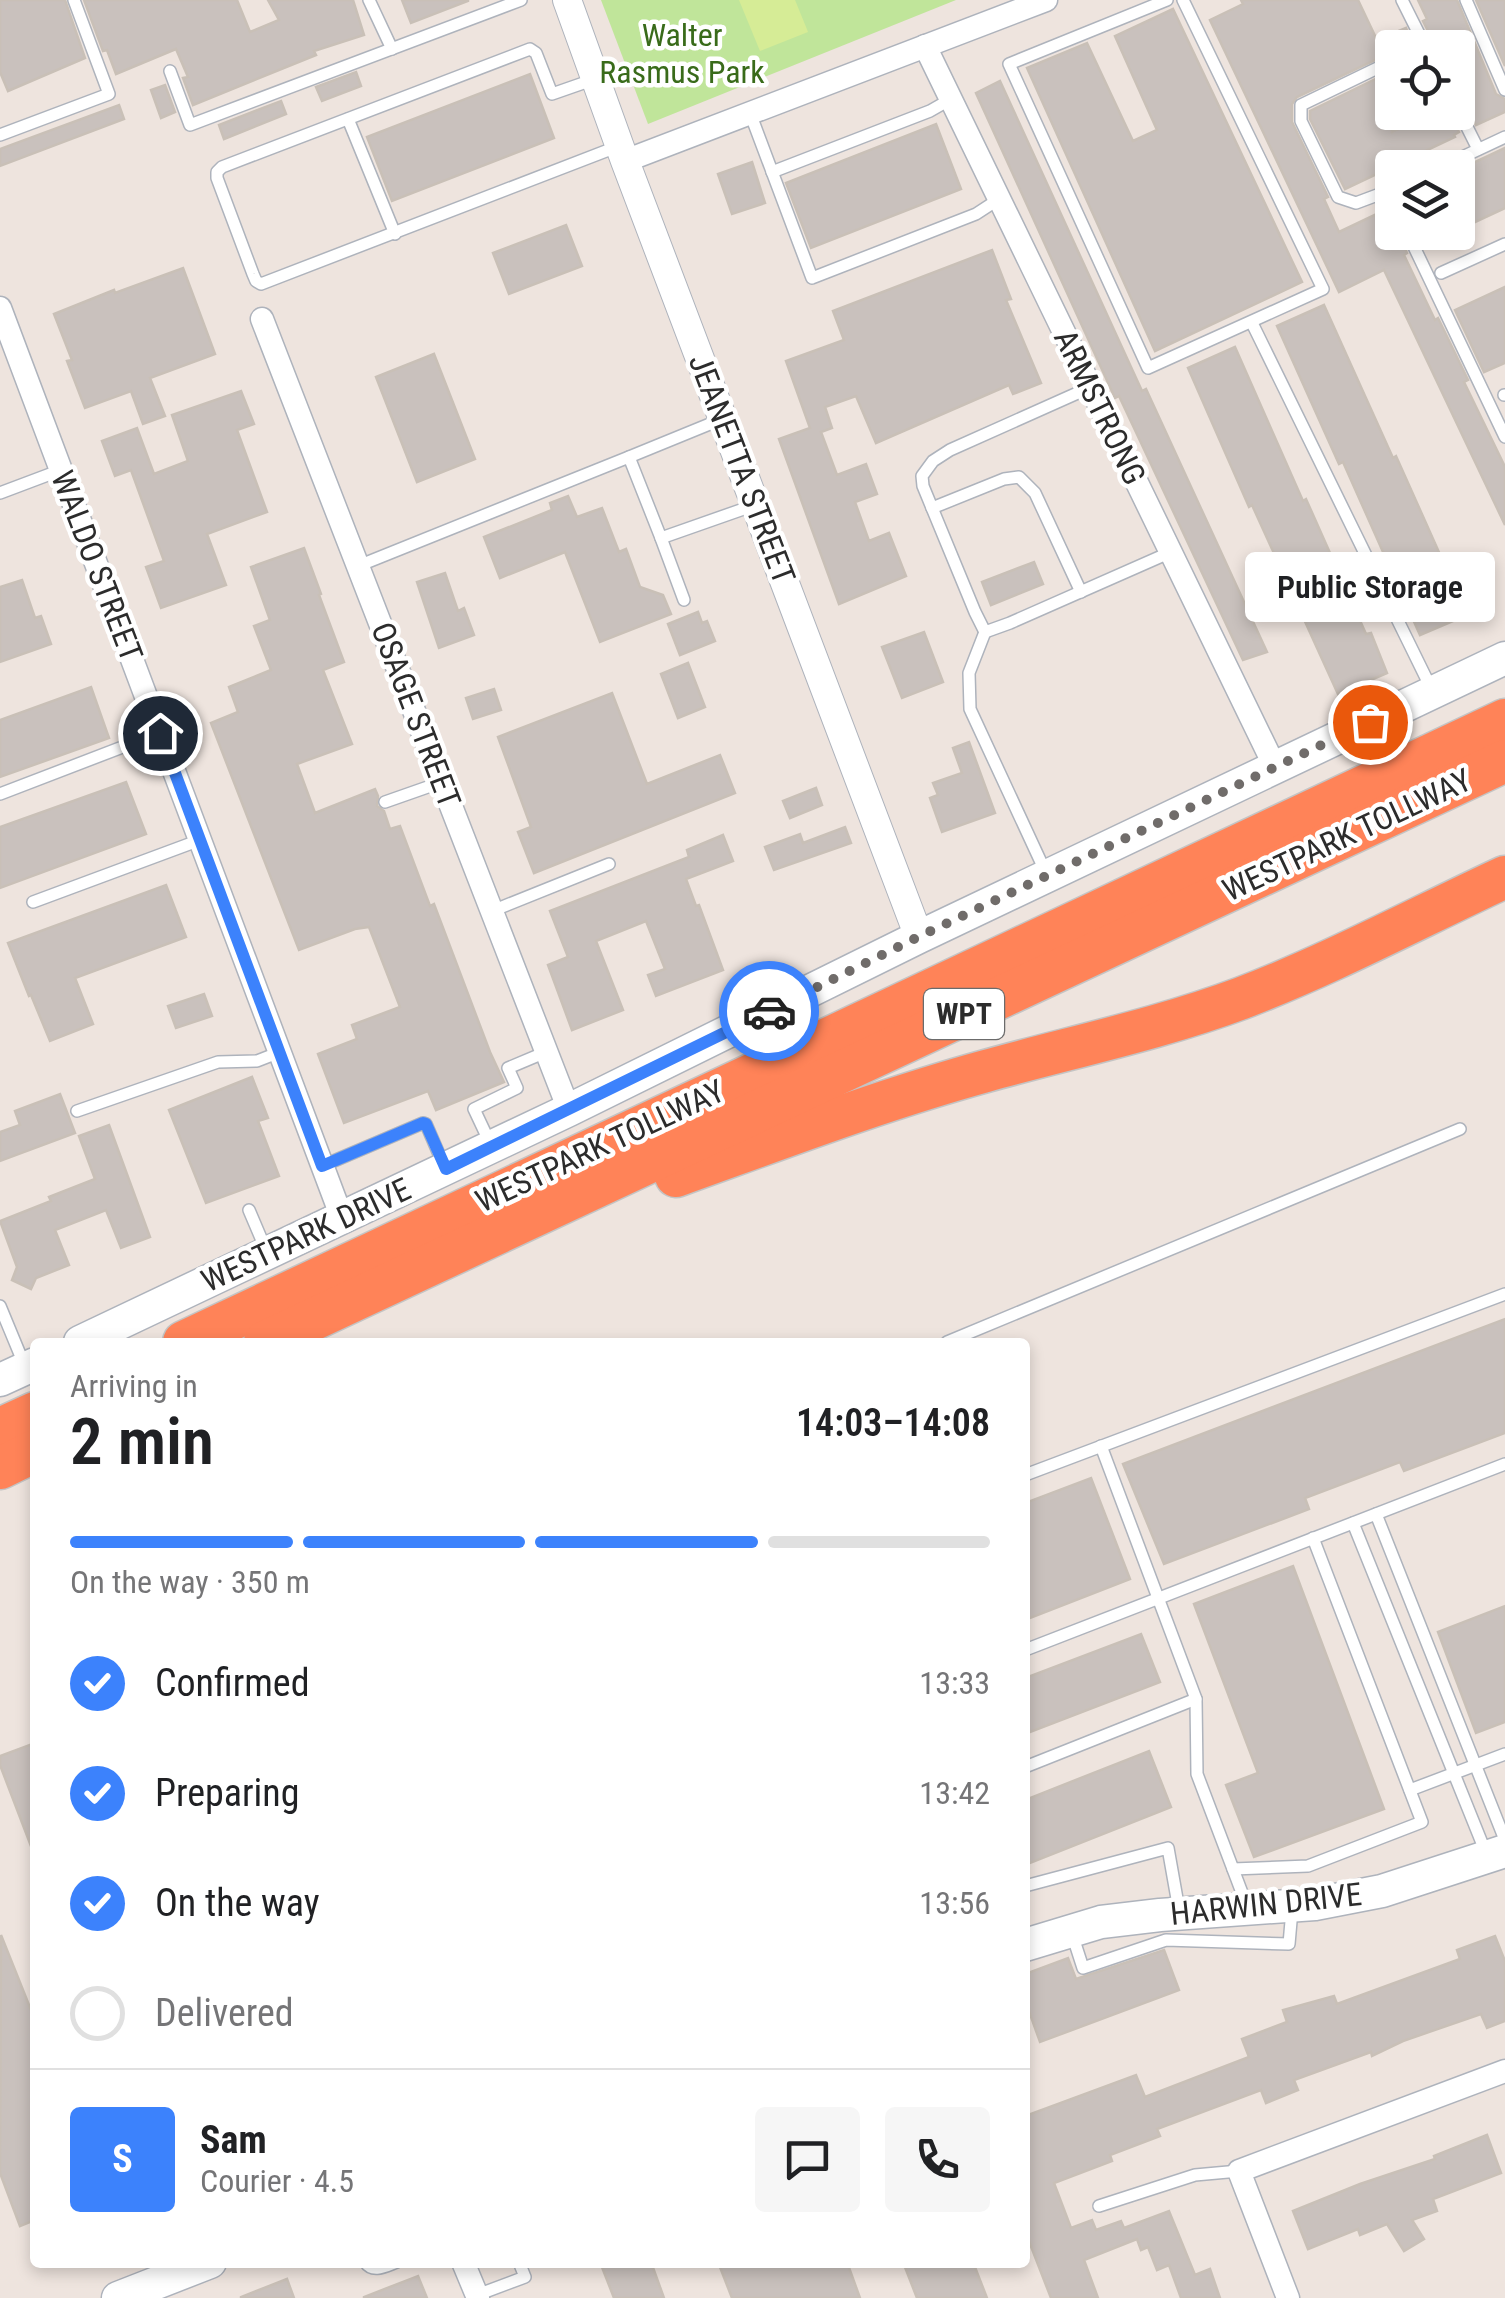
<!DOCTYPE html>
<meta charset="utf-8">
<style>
:root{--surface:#fff;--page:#f6f6f6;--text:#202124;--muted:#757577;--line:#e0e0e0;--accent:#3c82fc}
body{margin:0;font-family:"Roboto Condensed",sans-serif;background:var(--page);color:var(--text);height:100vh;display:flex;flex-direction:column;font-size:38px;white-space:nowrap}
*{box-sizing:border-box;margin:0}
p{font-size:32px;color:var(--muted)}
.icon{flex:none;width:55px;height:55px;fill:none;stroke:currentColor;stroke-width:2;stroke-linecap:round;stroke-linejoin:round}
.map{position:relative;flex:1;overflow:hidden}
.side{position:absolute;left:30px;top:1338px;width:1000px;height:930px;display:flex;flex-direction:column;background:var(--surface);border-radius:10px;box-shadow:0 5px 15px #0003}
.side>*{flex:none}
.tools{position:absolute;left:1375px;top:30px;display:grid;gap:20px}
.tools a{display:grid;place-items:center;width:100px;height:100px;border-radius:10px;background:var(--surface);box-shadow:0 5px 15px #0003;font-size:50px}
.pin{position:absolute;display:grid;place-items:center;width:85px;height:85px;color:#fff;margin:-42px;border:5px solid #fff;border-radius:50%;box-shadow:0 2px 10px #0007}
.courier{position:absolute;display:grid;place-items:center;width:100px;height:100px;margin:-50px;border:8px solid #3c82fc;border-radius:50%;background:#fff;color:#222;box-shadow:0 2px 12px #0007}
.bubble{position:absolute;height:70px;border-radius:10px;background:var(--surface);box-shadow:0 5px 15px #0003;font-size:32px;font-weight:600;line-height:70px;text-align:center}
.headline em{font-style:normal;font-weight:600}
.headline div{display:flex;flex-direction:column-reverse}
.headline{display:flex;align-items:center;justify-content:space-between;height:170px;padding:0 40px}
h1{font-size:65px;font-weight:600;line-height:75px}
.bar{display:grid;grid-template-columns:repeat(4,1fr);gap:15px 10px;align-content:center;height:120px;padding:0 40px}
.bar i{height:12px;border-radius:8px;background:var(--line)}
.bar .selected{background:var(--accent)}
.bar p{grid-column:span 4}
.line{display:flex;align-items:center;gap:25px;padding:0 40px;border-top:2px solid var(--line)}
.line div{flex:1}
.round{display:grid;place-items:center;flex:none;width:105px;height:105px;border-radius:10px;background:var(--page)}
ol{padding:0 40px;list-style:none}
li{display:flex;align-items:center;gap:30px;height:110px}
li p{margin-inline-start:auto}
li .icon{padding:10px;border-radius:50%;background:var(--accent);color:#fff;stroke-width:4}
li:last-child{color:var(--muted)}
li i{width:55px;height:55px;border:5px solid var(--line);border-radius:50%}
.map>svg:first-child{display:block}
</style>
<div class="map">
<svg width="1505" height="2298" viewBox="0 0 1505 2298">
<rect width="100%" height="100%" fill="#eee4de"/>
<path fill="#c0e59a" d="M601,0H956L648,124Z"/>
<path fill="#d6ec96" d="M739,0H795L808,32L760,51Z"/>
<g fill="#c9c1bd" stroke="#c9c0b7" stroke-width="2.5">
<path d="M0,0H65L85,58L8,91L0,72Z"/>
<path d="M84,0H237L250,32L279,20L268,0H353L364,35L314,51L316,55L193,105L183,78L188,77L176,49L116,74L107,50L103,51Z"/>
<path d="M402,0H468V1L411,23Z"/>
<path d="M1241,0H1358L1377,40L1406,28L1412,44L1405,48H1392V52L1297,97L1292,104V122L1328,197L1324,199L1339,232L1383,211L1392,232H1398L1407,253L1404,255L1435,320L1438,318L1468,380L1464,382L1505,467V525L1384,270L1339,292L1210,20L1243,4Z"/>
<path d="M1418,0H1457L1496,94L1505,99V112L1476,125L1458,87V48H1440L1434,35L1431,37L1423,21L1427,19Z"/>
<path d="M1476,0H1505V66Z"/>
<path d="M1173,9L1302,282L1155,351L1027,68L1087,43L1133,141L1157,130L1115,36Z"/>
<path d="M1392,71V132L1434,112H1449L1459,132L1454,135L1455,137L1345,189L1310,119V111Z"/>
<path d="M356,72L361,86L322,101L316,87Z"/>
<path d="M530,74L554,138L392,201L367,137Z"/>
<path d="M1000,81L1142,391L1146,389L1267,652L1243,660L1119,396L1115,398L976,93Z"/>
<path d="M165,85L175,112L161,118L151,90Z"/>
<path d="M281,101L286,114L224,139L219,125Z"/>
<path d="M119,105L124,119L0,166V149Z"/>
<path d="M936,124L961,189L811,248L786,183Z"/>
<path d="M1505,148V208L1458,230V170Z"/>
<path d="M752,162L765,203L732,214L718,174Z"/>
<path d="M566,225L582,266L509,294L493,253Z"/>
<path d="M992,250L1011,299L1006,300L1041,383L1013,394L1009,385L876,443L856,396L825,407L832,428L821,432L837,475L866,464L877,494L855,502L869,541L889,533L906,576L839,604L779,439L810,428L786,361L844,340L833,311Z"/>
<path d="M183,268L215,354L150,378L165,416L143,424L131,391L85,408L67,361L72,360L54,314L114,290L115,293Z"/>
<path d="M1505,287V363L1484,372L1455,310Z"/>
<path d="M1324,305L1393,458L1396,456L1467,615L1420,635L1343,462L1339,464L1277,326Z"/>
<path d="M1235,347L1303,501L1306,499L1366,634L1371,633L1387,673L1338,694L1252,505L1249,507L1188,368Z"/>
<path d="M434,354L475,459L417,482L376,377Z"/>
<path d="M241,391L254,424L237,430L267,512L207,534L226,585L161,608L146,567L164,561L131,470L115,476L102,441L137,428L154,474L188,461L172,415Z"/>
<path d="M568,496L577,517L602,508L619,552L626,549L640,587L663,595L671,614L600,642L565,552L500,578L484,537L552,510L550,503Z"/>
<path d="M304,548L321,594L319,595L344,662L323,670L352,744L297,764L315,813L375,789L378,796L377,806L384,811L390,829L400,826L430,906L434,904L490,1052L504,1082L436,1110L428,1091L344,1123L318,1054L357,1039L352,1025L400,1007L369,927L355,929L299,950L211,723L238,712L229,687L271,670L254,626L270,620L251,567Z"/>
<path d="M1034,562L1043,584L991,605L982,582Z"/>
<path d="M445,573L458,611L464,608L474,635L439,648L417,582Z"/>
<path d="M22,580L35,618L41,616L51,644L0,662V587Z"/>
<path d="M698,612L702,623L707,621L715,641L680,655L668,624Z"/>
<path d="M924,632L943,682L902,698L882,647Z"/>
<path d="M688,663L705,707L678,718L661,674Z"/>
<path d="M91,687L109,738L0,777V720Z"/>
<path d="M494,689L501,710L473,719L466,698Z"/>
<path d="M612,693L647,784L720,755L735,793L534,873L518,832L531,827L498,737Z"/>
<path d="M969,742L995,813L942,832L930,798L938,795L933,783L962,773L953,748Z"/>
<path d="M126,782L146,834L0,888V827Z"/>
<path d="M816,788L822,805L790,818L783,801Z"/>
<path d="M845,827L851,843L774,870L765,847L800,834L803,843Z"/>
<path d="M723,835L733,861L686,879L696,906L699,905L723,970L656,996L648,975L665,969L646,921L596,941L623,1010L572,1030L548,965L568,957L550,911L689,857L687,850Z"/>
<path d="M166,885L186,937L75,978L93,1024L50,1041L31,995L29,996L8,943Z"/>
<path d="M204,994L212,1016L176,1028L168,1006Z"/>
<path d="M252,1077L268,1118L258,1121L279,1176L206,1203L169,1110Z"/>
<path d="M60,1094L75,1133L0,1161V1132L20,1125L15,1111Z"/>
<path d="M109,1125L150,1237L121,1248L106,1210L55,1230L69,1265L36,1278L31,1289L12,1280L17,1267L0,1221L51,1201L49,1197L95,1179L79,1136Z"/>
<path d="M1505,1319V1433L1404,1471L1400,1462L1305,1498L1309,1509L1164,1564L1123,1464Z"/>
<path d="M1091,1478L1130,1579L1025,1620V1503Z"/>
<path d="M1293,1566L1384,1809L1254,1857L1226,1785L1258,1773L1194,1604Z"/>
<path d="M1505,1606V1722L1476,1733L1438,1632Z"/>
<path d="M1141,1634L1160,1682L1025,1734V1678Z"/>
<path d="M35,1743V1854H34L0,1765V1756Z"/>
<path d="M1149,1751L1171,1807L1025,1865V1800Z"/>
<path d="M1,1935L35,2020V2220L20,2226L0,2173Z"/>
<path d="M1495,1936L1505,1961V2021L1487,2028L1481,2014L1403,2041L1372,2056L1371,2052L1294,2080L1298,2090L1266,2103L1261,2090L1157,2129L1160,2136L1110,2155L1112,2161L1054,2183L1071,2228L1092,2220L1096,2230L1121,2221L1124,2228L1169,2211L1195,2275L1210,2269L1220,2298H1181L1169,2265L1157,2270L1148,2247L1141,2250L1137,2239L1084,2260L1098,2298H1051L1025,2231V2116L1136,2075L1145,2097L1249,2057L1242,2039L1287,2022L1283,2010L1334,1996L1337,2004L1460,1959L1457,1950Z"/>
<path d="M1164,1950L1179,1990L1040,2042L1025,2000V1974L1068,1958L1076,1979Z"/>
<path d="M1487,2135L1501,2173L1433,2199L1437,2211L1412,2220L1424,2239L1404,2251L1387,2224L1360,2235L1358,2229L1308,2249L1293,2211L1360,2184L1435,2159L1434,2156Z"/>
<path d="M600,2262H651L664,2298H614Z"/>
<path d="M718,2262H847L860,2298H732Z"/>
<path d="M903,2262H973L987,2298H917Z"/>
<path d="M418,2276L427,2298H364V2297Z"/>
<path d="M287,2279L294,2298H241V2297Z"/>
</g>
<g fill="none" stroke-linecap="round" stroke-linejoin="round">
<defs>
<g id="service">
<path d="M369,0L392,49"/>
<path d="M1167,0L1009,64L1148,368L1323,289L1183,0"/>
<path d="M1402,0L1425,46L1421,48"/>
<path d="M1466,0L1505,90"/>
<path d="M1392,61L1301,105V121L1338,197L1356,203L1388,191L1392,201"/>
<path d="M170,71L190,125L521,0"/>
<path d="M595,79L552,94L536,53L530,49L222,167L217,172V178L253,274L256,281L261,284L619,146"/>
<path d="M1458,109L1478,149"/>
<path d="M750,113L812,278L976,214L999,199"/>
<path d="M348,119L395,234"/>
<path d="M0,135L109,94L74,0"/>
<path d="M1439,168L1505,137"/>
<path d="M772,172L930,111L951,99"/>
<path d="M1407,232L1505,437"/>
<path d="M1441,273L1505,244"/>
<path d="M1252,323L1431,688"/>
<path d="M1091,387L950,450L933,461L922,476L923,486L975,612L985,632L1010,623L1171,552"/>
<path d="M1504,395H1505"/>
<path d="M629,457L722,419"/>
<path d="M0,493L61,470"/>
<path d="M932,508L1004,479L1019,477L1035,493L1081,592"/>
<path d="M661,538L684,600"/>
<path d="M358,566L629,457L661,538L755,505"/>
<path d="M985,632L969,673L970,709L1046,873"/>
<path d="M0,794L159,733"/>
<path d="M385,802L442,782"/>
<path d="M33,902L200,840"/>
<path d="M492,911L609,864"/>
<path d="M77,1111L218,1062L257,1061L280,1052"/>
<path d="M490,1143L474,1109L517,1088L508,1068L546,1052"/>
<path d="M322,1166L423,1123L426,1124L445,1168"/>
<path d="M249,1210L266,1250"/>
<path d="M0,1306L24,1364"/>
<path d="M947,1342L1460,1129"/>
<path d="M1101,1446L1196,1699L1197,1774L1247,1906"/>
<path d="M1025,1475L1505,1294"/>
<path d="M1376,1514L1505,1840"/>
<path d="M1353,1523L1486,1853"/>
<path d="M1025,1650L1505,1464"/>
<path d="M1025,1767L1196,1699"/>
<path d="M1410,1790L1505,1754"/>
<path d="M1233,1869L1308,1866L1422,1822L1313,1538"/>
<path d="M1025,1886L1168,1848L1179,1910"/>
<path d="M1072,1934L1083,1968L1166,1940L1289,1944L1292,1910"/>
<path d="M1099,2206L1195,2175L1239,2171"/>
<path d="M365,2262C373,2274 386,2266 397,2262"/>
<path d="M477,2295L525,2277L519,2262"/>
</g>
<g id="minor">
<path d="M925,46L1275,767"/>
<path d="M625,161L1046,0"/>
<path d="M0,308L342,1218"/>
<path d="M262,319L569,1110"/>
<path d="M463,2262L478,2298"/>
<path d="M1288,2298L1239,2171L1505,2071"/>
</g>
<path id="tertiary" d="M567,0L625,161L919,937"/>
<g id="secondary">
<path d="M80,1342L569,1110L919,937L1505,658"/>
<path d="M0,1380L35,1364"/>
<path d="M1025,1945L1101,1922L1160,1915L1315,1904L1382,1891L1505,1851"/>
<path d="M118,2298L210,2262"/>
</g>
<g id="motorway">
<path d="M676,1176C779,1139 881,1100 986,1071C1072,1047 1159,1029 1242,998C1331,964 1419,917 1505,877"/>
<path d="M184,1342L1505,720"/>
<path d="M265,1342L1505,761"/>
<path d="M0,1429L35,1413"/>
<path d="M0,1468L35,1451"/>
</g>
</defs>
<use href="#service" stroke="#aeb3bc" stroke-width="14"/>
<use href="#minor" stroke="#aeb3bc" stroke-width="25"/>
<use href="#tertiary" stroke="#aeb3bc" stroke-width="30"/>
<use href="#secondary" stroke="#aeb3bc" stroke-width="35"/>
<use href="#motorway" stroke="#c4c4c4" stroke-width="45"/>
<use href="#service" stroke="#fff" stroke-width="11"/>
<use href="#minor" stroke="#fff" stroke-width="22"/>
<use href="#tertiary" stroke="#fff" stroke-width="28"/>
<use href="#secondary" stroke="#fff" stroke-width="32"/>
<use href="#motorway" stroke="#ff8358" stroke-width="42"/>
</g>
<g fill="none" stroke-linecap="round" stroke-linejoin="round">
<path stroke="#706c6a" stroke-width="10" stroke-dasharray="0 18" d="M769,1011L918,937L1370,722"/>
<path stroke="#3c82fc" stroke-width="12" d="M160,733L322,1166L423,1123L426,1124L446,1169L769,1011"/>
</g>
<g text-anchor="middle" stroke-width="9" stroke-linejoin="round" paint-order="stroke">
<rect fill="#fff" stroke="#6b6b6b" stroke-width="2.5" x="924" y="989" width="80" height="50" rx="8"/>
<g font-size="30" font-weight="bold" fill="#2c2c2c">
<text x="964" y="1024">WPT</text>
</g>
<g font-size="32" fill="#396b1a" stroke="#fff">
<text x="682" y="46">Walter<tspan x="682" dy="37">Rasmus Park</tspan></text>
</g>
<g font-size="32" fill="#2c2c2c" stroke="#fff">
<text transform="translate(1100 407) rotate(64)" y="11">ARMSTRONG</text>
<text transform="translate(742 469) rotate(69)" y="11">JEANETTA STREET</text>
<text transform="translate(97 566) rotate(69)" y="11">WALDO STREET</text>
<text transform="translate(416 715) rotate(69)" y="11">OSAGE STREET</text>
<text transform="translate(1347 835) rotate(-25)" y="11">WESTPARK TOLLWAY</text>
<text transform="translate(600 1146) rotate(-25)" y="11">WESTPARK TOLLWAY</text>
<text transform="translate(306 1235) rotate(-25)" y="11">WESTPARK DRIVE</text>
<text transform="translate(1266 1904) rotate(-6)" y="11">HARWIN DRIVE</text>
</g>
</g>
</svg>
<div class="tools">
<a><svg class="icon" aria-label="locate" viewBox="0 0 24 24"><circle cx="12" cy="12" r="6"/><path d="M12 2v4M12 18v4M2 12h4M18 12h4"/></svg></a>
<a><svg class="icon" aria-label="layers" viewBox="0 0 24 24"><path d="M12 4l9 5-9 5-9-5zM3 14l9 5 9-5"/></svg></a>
</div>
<div class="pin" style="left:1370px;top:722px;background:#ea580c"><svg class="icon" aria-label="bag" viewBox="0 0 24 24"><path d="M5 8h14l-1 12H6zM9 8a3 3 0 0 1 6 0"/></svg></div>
<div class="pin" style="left:160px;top:733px;background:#1f2937"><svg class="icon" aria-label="home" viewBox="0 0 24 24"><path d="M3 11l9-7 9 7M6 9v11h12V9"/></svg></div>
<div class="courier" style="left:769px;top:1011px"><svg class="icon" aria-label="car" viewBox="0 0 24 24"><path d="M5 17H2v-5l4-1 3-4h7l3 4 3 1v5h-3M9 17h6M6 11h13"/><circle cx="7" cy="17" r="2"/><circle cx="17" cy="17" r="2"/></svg></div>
<div class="bubble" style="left:1245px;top:552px;width:250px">Public Storage</div>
<section class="side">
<div class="headline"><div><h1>2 min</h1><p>Arriving in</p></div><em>14:03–14:08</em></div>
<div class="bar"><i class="selected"></i><i class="selected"></i><i class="selected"></i><i></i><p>On the way · 350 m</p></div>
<ol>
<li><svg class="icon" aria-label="check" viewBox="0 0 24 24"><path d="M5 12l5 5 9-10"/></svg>Confirmed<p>13:33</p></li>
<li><svg class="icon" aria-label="check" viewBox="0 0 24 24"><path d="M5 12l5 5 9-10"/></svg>Preparing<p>13:42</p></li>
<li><svg class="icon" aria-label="check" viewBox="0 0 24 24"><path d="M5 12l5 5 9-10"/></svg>On the way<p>13:56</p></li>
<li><i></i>Delivered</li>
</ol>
<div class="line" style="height:180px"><b class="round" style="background:var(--accent);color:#fff">S</b><div><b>Sam</b><p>Courier · 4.5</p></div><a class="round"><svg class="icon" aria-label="chat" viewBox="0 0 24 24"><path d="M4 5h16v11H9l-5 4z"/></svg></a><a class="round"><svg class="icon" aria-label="phone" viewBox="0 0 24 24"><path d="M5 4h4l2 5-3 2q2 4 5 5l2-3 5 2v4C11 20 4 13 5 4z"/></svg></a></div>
</section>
</div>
